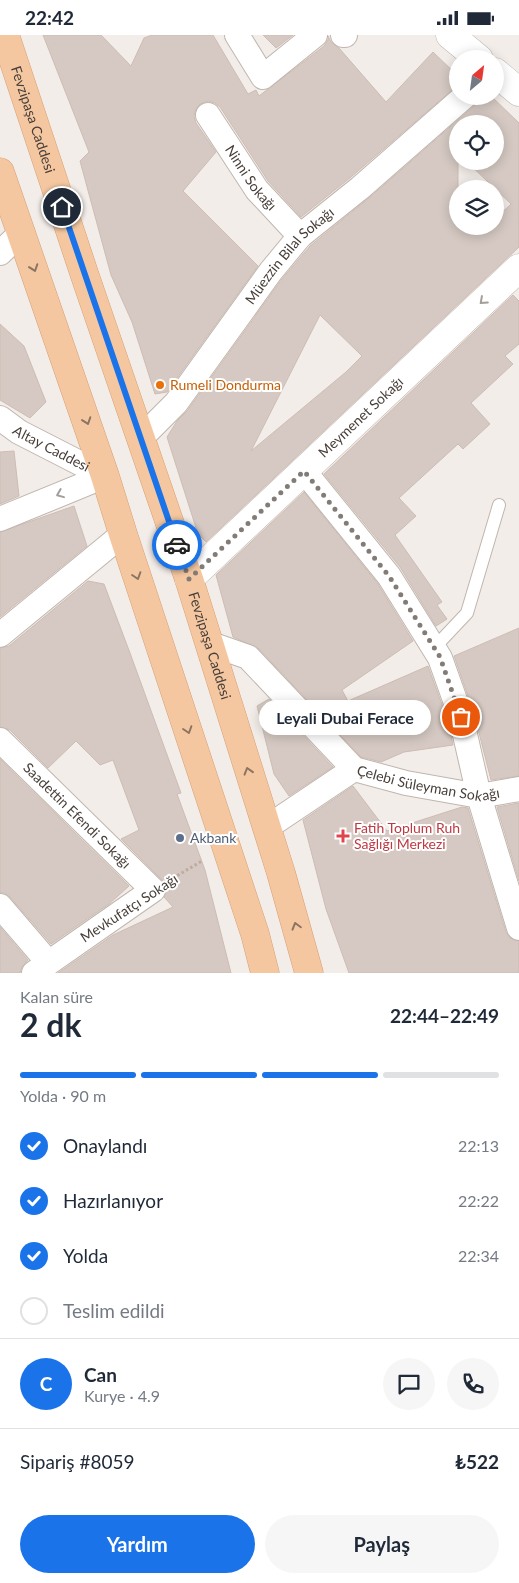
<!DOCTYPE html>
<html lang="tr">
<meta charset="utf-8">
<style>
:root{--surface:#fff;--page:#f6f6f7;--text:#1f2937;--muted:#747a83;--line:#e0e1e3;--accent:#1a73e8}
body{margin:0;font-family:Lato,sans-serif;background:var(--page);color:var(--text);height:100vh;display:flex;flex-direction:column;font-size:19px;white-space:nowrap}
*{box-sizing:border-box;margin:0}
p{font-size:16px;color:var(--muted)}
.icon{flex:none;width:28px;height:28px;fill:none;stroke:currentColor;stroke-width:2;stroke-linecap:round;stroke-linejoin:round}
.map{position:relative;height:938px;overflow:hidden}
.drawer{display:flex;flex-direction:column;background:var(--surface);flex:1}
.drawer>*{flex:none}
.needle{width:32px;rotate:29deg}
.buttons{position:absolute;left:449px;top:15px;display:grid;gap:10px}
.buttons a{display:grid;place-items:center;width:55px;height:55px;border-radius:50%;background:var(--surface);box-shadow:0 2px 12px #0003;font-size:25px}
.pin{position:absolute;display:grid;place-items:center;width:42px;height:42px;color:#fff;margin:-21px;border:2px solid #fff;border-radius:50%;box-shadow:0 1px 5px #0007}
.courier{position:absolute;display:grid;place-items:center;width:50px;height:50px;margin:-25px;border:4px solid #1a73e8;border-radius:50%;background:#fff;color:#222;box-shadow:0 1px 6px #0007}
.bubble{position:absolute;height:35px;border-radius:18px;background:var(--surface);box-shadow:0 2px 12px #0003;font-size:16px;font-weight:700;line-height:35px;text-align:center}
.summary em{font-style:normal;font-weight:700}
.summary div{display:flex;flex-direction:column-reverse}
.summary{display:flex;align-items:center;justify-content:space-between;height:85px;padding:0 20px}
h1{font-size:32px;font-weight:700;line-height:38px}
.bar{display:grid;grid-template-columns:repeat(4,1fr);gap:8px 5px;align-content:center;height:60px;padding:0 20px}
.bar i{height:6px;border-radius:4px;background:var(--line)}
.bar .selected{background:var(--accent)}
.bar p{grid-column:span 4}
.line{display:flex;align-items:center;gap:12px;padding:0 20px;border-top:1px solid var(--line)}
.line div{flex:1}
.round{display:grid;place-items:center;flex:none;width:52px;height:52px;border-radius:26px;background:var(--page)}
ol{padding:0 20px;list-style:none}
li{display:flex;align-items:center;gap:15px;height:55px}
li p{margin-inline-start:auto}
li .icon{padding:5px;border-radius:50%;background:var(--accent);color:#fff;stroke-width:4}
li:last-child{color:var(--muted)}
li i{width:28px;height:28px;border:2px solid var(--line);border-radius:50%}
.primary-button{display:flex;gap:10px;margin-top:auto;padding:10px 20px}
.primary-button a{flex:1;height:58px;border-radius:30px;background:var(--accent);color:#fff;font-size:20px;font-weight:700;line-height:58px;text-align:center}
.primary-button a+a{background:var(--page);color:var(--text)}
.status{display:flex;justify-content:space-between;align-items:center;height:35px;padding:0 25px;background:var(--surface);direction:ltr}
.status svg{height:14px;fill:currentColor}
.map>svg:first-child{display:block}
</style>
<div class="status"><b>22:42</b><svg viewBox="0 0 49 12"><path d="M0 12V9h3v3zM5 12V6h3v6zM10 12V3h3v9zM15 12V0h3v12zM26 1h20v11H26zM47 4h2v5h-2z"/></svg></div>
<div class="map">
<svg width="519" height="938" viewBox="0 0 519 938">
<rect width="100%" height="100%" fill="#f3ede9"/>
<g fill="#d6c9c3" stroke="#cdbdb3" fill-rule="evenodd">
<path d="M43,0H101L131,31L144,3L152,0H213L248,59L256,55L259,61L324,11L328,5V1L331,7L339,13L386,67L433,17L458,41V50L351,142L301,182L268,146L220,72L215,68L208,66L200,69L196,74L194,81L196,88L216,117L183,156L258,231L167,357L155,359L132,287L111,240L80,126L89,117Z"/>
<path d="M263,0H293L276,13Z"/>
<path d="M478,61H491L519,88V212L206,507L198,499L167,402L177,386L187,376L282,244L310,211L369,163L474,71L478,66ZM458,89H495V126H466L511,169L495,184V191H458ZM320,280L362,321L346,337L251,416Z"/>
<path d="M513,260L519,266V309L505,321L513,329L471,368L490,389L463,414L458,409L399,463L416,481L395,500L442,567L437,570L447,584L436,591L400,532L324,439Z"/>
<path d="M0,289L24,311L46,367L30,383L0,365Z"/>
<path d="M14,416L19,461L0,469V417Z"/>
<path d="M304,457L378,549L413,606L342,655L348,666L428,631L448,686L453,710L404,717L381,727L361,722L258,613L233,602L216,540Z"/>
<path d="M74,471L87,511L0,582V497Z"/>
<path d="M88,546L104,549L130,618L181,758L177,759L205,835L231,938H58L113,900L173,872L164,862L166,853L163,846L121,804L139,795L113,725L100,730L76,706L48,733L10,695L0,692V613L9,611Z"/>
<path d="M519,593V741L491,745L474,678L454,621Z"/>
<path d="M269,664L333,732L289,761L274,739L257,671Z"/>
<path d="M0,724L129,851L109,869L51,909L10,862L5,858H0Z"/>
<path d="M353,751L387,796L462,772L468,773L506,897L510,903L519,906V938H349L326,874L303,785Z"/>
<path d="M519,768V846L497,772Z"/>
<path d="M0,892L28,925L22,932L20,938H0Z"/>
</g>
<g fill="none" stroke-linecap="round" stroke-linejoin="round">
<defs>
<path id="service" d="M434,613L467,578L499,470"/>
<g id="minor">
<path d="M237,0L263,42L315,0"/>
<path d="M343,0H345"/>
<path id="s1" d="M208,80L257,155L300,201"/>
<path d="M0,218L22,197"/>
<path id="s2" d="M0,383L19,397L105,441"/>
<path id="s3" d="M141,403L176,368L271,236L300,201L360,153L465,61"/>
<path d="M304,436L389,541L440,623L461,682L479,761L519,893"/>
<path d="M0,484L105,441"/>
<path d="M0,600L123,499"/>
<path d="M208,608L248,622L354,734"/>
<path id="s4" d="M0,705L153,855L34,938"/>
<path id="s5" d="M266,793L354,734L406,748L479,761L519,754"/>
<path d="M0,871L48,927"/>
</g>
<g id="tertiary">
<path d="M450,0L479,24"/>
<path d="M495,37L519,57"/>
<path id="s6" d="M189,544L519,233"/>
</g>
<g id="primary">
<path id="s7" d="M5,0L85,241L189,544L281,838L309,938"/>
<path d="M0,137L105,441L123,499L255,899L265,938"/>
</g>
</defs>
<use href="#service" stroke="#c0b6af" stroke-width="14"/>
<use href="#minor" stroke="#c0b6af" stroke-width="26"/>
<use href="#tertiary" stroke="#c0b6af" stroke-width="29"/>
<use href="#primary" stroke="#d79f72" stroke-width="29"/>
<path stroke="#bdab9f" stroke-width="3" stroke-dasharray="2.5 2.5" stroke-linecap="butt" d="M173,843L202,826"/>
<use href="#service" stroke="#fff" stroke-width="12"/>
<use href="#minor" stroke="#fff" stroke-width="24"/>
<use href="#tertiary" stroke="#fff" stroke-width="28"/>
<use href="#primary" stroke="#f4c7a1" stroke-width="28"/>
</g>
<defs><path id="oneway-chevron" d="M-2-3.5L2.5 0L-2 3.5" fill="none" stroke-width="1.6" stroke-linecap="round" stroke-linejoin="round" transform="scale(1.25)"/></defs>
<g stroke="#8c7462">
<use href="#oneway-chevron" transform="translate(34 233) rotate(71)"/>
<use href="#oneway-chevron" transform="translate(87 386) rotate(71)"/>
<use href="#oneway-chevron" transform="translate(137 541) rotate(72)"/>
<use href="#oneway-chevron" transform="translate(188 695) rotate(72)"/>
<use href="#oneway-chevron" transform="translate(248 736) rotate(-107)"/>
<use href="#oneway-chevron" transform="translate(296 891) rotate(-106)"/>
</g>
<g stroke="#a29e9c">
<use href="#oneway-chevron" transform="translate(483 266) rotate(138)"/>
<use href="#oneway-chevron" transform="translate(60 459) rotate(158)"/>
</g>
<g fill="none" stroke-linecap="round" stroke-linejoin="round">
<path stroke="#837b76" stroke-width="5" stroke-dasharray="0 9" d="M177,510L189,544L304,436L389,541L440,622L461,682"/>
<path stroke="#1a73e8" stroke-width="6" d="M62,172L177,510"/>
</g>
<circle fill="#e8710a" stroke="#fff" stroke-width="2" cx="160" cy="350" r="5"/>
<path fill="#e0444e" stroke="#fff" stroke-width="2" d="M340.5 793.5h5v5h5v5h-5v5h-5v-5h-5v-5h5z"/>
<circle fill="#5c6f8a" stroke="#fff" stroke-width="2" cx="180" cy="803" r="5"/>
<g text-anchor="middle" stroke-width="4" stroke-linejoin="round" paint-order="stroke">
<g font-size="14" fill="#463d38" stroke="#fff">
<text dy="5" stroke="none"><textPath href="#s7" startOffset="89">Fevzipaşa Caddesi</textPath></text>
<text dy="5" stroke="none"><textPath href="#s1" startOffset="76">Ninni Sokağı</textPath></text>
<text dy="5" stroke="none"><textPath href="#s3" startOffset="236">Müezzin Bilal Sokağı</textPath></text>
<text dy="5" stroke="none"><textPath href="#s6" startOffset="236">Meymenet Sokağı</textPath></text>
<text dy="5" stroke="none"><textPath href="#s2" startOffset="60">Altay Caddesi</textPath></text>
<text dy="5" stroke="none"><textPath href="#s7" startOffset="644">Fevzipaşa Caddesi</textPath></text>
<text dy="5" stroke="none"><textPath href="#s5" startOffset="182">Çelebi Süleyman Sokağı</textPath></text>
<text dy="5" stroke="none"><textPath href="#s4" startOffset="108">Saadettin Efendi Sokağı</textPath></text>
<text transform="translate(129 873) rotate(-33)" y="5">Mevkufatçı Sokağı</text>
</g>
<g font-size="14" fill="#c56008" stroke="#fff" text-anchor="start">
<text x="170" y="355">Rumeli Dondurma</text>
</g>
<g font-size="14" fill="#be3a42" stroke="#fff" text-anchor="start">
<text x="354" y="798">Fatih Toplum Ruh<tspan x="354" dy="16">Sağlığı Merkezi</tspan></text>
</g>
<g font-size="14" fill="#4e5e75" stroke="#fff" text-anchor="start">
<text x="190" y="808">Akbank</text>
</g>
</g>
</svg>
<div class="buttons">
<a><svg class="needle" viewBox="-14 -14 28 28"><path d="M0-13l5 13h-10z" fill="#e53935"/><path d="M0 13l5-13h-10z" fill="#747a83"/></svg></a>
<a><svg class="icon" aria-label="locate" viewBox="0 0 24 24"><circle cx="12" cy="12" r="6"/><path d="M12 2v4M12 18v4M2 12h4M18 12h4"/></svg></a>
<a><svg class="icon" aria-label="layers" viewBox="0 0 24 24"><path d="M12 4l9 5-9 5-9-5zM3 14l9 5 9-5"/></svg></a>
</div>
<div class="pin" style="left:461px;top:682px;background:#ea580c"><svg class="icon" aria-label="bag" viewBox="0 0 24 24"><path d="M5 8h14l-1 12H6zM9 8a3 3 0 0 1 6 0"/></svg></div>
<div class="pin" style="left:62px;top:172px;background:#1f2937"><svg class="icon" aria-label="home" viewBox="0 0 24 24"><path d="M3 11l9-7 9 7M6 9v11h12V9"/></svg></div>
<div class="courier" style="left:177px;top:510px"><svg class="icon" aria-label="car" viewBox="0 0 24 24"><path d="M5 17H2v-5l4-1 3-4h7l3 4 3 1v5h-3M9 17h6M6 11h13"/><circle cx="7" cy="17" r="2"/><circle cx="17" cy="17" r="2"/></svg></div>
<div class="bubble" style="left:259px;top:665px;width:172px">Leyali Dubai Ferace</div>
</div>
<section class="drawer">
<div class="summary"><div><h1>2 dk</h1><p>Kalan süre</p></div><em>22:44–22:49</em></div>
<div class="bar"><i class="selected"></i><i class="selected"></i><i class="selected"></i><i></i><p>Yolda · 90 m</p></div>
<ol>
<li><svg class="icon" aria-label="check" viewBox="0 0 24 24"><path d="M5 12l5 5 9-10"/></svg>Onaylandı<p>22:13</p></li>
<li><svg class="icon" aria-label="check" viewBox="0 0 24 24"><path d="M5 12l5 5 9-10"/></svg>Hazırlanıyor<p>22:22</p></li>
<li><svg class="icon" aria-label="check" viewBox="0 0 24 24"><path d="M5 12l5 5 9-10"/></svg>Yolda<p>22:34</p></li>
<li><i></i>Teslim edildi</li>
</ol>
<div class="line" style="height:90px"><b class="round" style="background:var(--accent);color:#fff">C</b><div><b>Can</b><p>Kurye · 4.9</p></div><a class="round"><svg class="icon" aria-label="chat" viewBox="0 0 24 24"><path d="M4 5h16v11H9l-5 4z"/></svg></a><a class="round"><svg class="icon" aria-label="phone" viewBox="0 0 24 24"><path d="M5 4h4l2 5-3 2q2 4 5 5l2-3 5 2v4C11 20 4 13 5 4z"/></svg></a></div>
<div class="line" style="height:65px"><div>Sipariş #8059</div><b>₺522</b></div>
<div class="primary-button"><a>Yardım</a><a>Paylaş</a></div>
</section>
